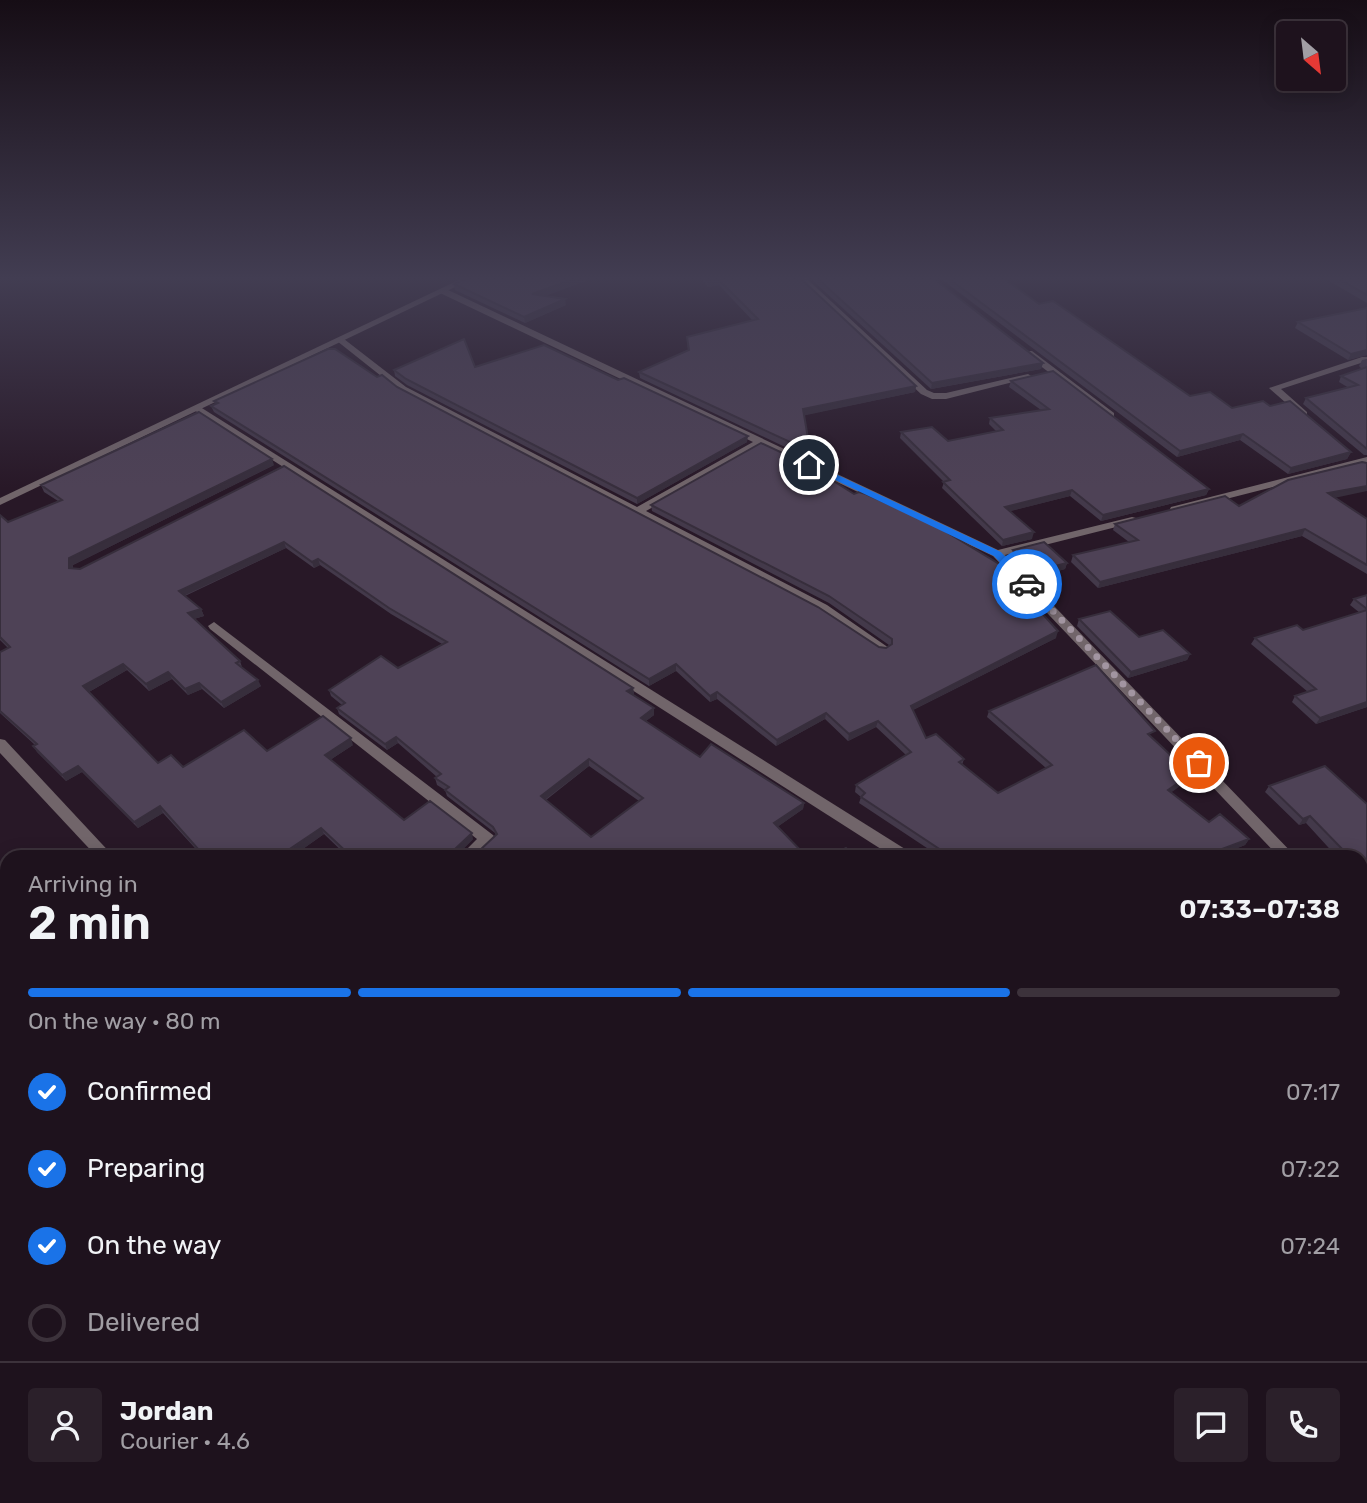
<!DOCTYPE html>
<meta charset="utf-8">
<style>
:root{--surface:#1e121d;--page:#2b202a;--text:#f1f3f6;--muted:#a19ea4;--line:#3c323b;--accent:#1a73e8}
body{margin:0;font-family:Rubik,sans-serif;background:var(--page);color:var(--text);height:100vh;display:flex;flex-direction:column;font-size:26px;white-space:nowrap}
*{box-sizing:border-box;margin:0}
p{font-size:23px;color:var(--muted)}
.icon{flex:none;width:38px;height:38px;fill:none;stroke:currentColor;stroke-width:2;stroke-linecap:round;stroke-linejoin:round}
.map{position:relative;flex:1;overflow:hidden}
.sheet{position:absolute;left:0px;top:850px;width:1368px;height:653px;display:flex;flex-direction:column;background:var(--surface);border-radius:21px 21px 0 0;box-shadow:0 4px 18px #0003,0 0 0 2px var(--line)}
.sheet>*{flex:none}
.needle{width:46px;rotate:152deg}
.fabs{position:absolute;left:1276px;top:21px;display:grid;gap:14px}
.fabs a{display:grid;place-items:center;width:70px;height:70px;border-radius:7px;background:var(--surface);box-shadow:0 4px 18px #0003,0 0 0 2px var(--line);font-size:35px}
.pin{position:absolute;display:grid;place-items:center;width:60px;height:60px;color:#fff;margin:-30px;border:4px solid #fff;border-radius:50%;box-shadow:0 2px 7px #0007}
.courier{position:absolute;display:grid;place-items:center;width:70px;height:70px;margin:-35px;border:5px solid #1a73e8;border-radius:50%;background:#fff;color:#222;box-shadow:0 2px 9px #0007}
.summary em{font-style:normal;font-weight:600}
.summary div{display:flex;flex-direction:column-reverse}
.summary{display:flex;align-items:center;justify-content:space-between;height:119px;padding:0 28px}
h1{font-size:46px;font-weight:600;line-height:52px}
.bar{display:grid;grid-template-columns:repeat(4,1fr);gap:10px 7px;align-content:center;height:84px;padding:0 28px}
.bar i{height:9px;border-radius:5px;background:var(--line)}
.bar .selected{background:var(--accent)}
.bar p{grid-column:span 4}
.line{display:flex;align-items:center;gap:18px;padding:0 28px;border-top:2px solid var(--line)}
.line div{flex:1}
.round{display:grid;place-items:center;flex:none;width:74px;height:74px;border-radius:7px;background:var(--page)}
ol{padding:0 28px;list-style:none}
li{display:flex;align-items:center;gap:21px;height:77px}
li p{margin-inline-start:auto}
li .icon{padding:7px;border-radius:50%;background:var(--accent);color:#fff;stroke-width:4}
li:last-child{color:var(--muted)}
li i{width:38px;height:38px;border:4px solid var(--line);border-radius:50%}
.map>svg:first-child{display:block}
</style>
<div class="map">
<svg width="1367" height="1503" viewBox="0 0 1367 1503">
<rect width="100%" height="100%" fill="#281827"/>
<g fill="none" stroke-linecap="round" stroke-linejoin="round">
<g fill="#71656a" fill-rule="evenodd">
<path d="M797,278H806L927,390L934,393H946L1028,374L1033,377L946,399H932L921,394Z"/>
<path d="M440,289H446L998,550L1132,517L1136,518V522L1005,555L1297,858H1280L993,556L761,446L646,511L827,605L889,648L883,652L879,651L819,611L400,391L337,341L344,339L406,387L637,507L753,442L440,293Z"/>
<path d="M1026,351H1032L1114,413V417H1108L1026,355Z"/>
<path d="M1362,357H1367V361L1281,389L1307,412V416H1301L1269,388Z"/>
<path d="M197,405L913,854L915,858H895L194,410L192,408Z"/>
<path d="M1367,457V463L1175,512L1170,509L1171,507Z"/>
<path d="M214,622L493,835L496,839C485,855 476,858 458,858L477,839L210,629L208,626Z"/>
<path d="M0,739L5,740L115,858H98L0,753Z"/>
<path d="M1362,925L1367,927V955L1362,957Z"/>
<path d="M1362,1134L1367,1136V1155L1362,1153Z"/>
<path d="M706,1496H733L736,1503H709Z"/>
</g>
<path fill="#71656a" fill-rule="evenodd" d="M463,278H474L0,505V498Z"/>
</g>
<g fill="#43394a" fill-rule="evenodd">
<path d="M468,278H593L545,296L566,305L525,323L455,290L454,284Z"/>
<path d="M700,278H800L916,386L915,392L804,415L809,444V451L802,455L640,378L639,372L688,351L687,337L753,321L719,285L708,287Z"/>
<path d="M810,278H933L1043,363L1041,369L931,389Z"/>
<path d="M940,278H1003L1039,304L1190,396L1232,408L1351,452L1347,459L1288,474L1240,440L1177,457Z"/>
<path d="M1324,278H1367V303Z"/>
<path d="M1298,322L1367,355L1348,360L1295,328Z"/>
<path d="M1367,359V455H1364L1303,404L1306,398L1349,388L1339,382L1341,376L1362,369L1359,366L1362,360Z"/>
<path d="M475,367L747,442L637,504L407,385L395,376L394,370Z"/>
<path d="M377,377L879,647L886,648L889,645L829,603L652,511L651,505L854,494L1017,576L1014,583L1056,638L913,710L926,738L964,759L962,765L998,793L1046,768L987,717L989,711L1152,738L1187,781L1171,792L1209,822L1249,839L1245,845L1212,858H942L859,803L861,797L855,792L856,785L906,755L876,727L848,741L825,719L776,746L717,699L710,702L676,671L649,686L214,412L211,406L215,404L214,401Z"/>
<path d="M1011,381L1209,489L1206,495L1101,521L1070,496L1010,511L1032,539L1002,546L942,488L944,482L900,438L901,432L948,441L996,431L989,424L990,418L1041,410L1009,387Z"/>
<path d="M274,465L73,565V569H80L284,466L633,688L634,694L633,695L654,715L646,721L700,757L804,803L803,809L777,827L808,858H349L324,834L290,858H204L163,813L138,828L82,772L66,781L37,752L33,746L35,745L0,713V652L8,648L0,640V515L8,522L58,501L44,492L41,485ZM286,548L314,568L320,565L391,614L442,644L398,668L329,690L331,696L342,705L337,708L339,714L387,750L398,743L437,777L435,778L437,785L445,790L447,796L495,833L496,835L479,851L458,854L473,839L404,820L330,760L353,745L267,751L183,767L158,763L89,692L127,670L149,691L172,679L188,695L202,689L224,708L261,686L242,667L240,661L194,619L204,616L201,609L185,596ZM589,766L639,801L591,837L546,800Z"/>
<path d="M1335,498L1367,519V574L1302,536L1098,588L1071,562L1073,555L1129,542L1113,530L1115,524L1239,506Z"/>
<path d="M1013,550L1067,563L1065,569L1033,578L1011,556Z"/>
<path d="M1367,595V707L1316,724L1292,702L1295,696L1308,692L1251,644L1255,638L1303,630L1360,613L1350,605L1354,599Z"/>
<path d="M1079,619L1139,637L1190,654L1187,660L1128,678L1077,626Z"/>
<path d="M1325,766L1367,804V894L1362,896V858H1338L1306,823L1299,825L1265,792L1269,786Z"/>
<path d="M1367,954V1126L1362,1123V955Z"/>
</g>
<g fill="#372e3c">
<path d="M576,278H593L533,300L532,294Z"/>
<path d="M719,280V285L708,287V281Z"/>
<path d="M565,299L566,305L525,323L524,317Z"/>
<path d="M1367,350V355L1348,360L1351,354Z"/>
<path d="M1043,363L1041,369L931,389L932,383Z"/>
<path d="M916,386L915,392L802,416L803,409Z"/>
<path d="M1243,434L1240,440L1177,457L1180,451Z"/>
<path d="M748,436L747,442L637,504V498Z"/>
<path d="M809,444V451L802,455L803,448Z"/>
<path d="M1351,452L1347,459L1288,474L1291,468Z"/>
<path d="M272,459L274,465L73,565L72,575L69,568V558Z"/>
<path d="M1367,486V491L1325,500L1328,493Z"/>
<path d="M1209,489L1206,495L1101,521L1103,515Z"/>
<path d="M1072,490L1070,496L1003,513L1005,507Z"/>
<path d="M1305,529L1302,536L1098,588L1100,582Z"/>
<path d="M1034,532L1032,539L1002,546L1003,540Z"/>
<path d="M284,542L286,548L181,597L179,591Z"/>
<path d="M318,559L320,565L314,568L312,562Z"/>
<path d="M1067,563L1065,569L1033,578L1035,571Z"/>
<path d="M1017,576L1015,583L1008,585L1010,578Z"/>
<path d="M201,609L204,616L190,620L188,613Z"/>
<path d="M1058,631L1056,638L909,712L911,706Z"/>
<path d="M1190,654L1187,660L1128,678L1131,672Z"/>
<path d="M123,664L127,670L87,693L83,686Z"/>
<path d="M676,664V671L649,686V679Z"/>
<path d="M168,672L172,679L149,691L146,684Z"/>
<path d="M258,680L261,686L224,708L221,702Z"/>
<path d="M199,683L202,689L188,695L185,689Z"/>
<path d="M633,688L634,694L627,698V691Z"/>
<path d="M717,692V699L710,702V696Z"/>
<path d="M1367,702V707L1316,724L1320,718Z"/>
<path d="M654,708V715L642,724L641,718Z"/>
<path d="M826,713L825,719L776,746L777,740Z"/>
<path d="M878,721L876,727L848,741L849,734Z"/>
<path d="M396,737L398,743L387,750L385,744Z"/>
<path d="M351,738L353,745L327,762L325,755Z"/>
<path d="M589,759V766L542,802L541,796Z"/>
<path d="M78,766L82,772L66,781L62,775Z"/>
<path d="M1191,774L1187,781L1165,797L1168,790Z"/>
<path d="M804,803L803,809L773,830L774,823Z"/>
<path d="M160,806L163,813L138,828L134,822Z"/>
<path d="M1310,816L1306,823L1299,825L1303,819Z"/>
<path d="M321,828L324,834L290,858H279Z"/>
<path d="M472,833L473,839L456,856L454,850Z"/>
<path d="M1249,839L1245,845L1212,858H1198Z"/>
<path d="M7,1041V1050H6L0,1045Z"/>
<path d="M7,1159V1168L0,1172V1164Z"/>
<path d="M7,1378V1386L3,1388L0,1387V1382Z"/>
</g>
<g fill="#4e4256" stroke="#372e3c" stroke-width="2" fill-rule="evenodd">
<path d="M468,278H576L532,294L565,299L524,317L454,284Z"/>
<path d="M705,278H800L916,386L803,409L809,444L803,448L639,372L689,350L687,337L758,319L719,280L708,281Z"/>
<path d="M817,278H933L1043,363L932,383Z"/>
<path d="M948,278H1003L1039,304L1053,301L1190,396L1210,392L1232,408L1263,401L1270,406L1290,401L1351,452L1291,468L1243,434L1180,451Z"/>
<path d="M1337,278H1367V295Z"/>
<path d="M1367,308V350L1351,354L1298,322Z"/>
<path d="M464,339L475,367L544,345L618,380L624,378L748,436L637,498L406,379L394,370Z"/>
<path d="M328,349H335L377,377L382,375L397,387L818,607L879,647L886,648L892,644V639L829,596L651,505L761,443L808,465L854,494L859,492L866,494L933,524L1014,573L1017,576L1010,578L1058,631L911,706L926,738L936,734L964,759L959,762L998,793L1052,765L989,711L1096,665L1155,731L1148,734L1191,774L1168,790L1209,822L1220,814L1249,839L1198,858H997L992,853L985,858H953L861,797L865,793L856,785L911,752L878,721L849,734L826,713L777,740L717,692L710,696L676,664L649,679L211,406L218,403L214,401Z"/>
<path d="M1367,367V449L1306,398L1358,385L1341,376Z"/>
<path d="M1053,371L1209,489L1103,515L1072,490L1005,507L1034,532L1003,540L943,482L950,480L901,432L932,427L948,441L1003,430L990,418L1049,409L1011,381Z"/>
<path d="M199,412L272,459L69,558V568L80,569L284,466L633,688L627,691L654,708L641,718L700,757L711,744L804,803L774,823L808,858H353L321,828L278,857L279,858H206L160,806L134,822L78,766L62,775L33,746L37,744L0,711V652L10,647L0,637V515L8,522L62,500L41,485ZM284,542L312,562L318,559L389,608L447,642L398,668L381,656L329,690L345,703L337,708L385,744L396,737L441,774L435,778L449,787L445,790L493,827L497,834L479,851L456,854L454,850L472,833L430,801L404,820L325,755L351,738L323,716L267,751L244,730L183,767L171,755L158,763L83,686L123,664L146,684L168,672L185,689L199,683L221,702L258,680L236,663L240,661L188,613L201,609L179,591ZM589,759L643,798L591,837L541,796Z"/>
<path d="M1362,462L1367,463V486L1328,493L1367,519V565L1305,529L1100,582L1073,555L1138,540L1115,524L1225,496L1239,506L1288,480Z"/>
<path d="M1044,542L1067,563L1035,571L1013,550Z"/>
<path d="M1367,595V609L1354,599Z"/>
<path d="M1367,610V702L1320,718L1295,696L1316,689L1255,638L1297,625L1303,630Z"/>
<path d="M1110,611L1139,637L1163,630L1190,654L1131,672L1079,619Z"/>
<path d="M1325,766L1367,804V890H1366L1362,886V858H1338L1348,855L1310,816L1303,819L1269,786Z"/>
<path d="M846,848L855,858H826Z"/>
<path d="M1367,954V1116L1362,1113V955Z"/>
<path d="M7,967V1041L0,1045V994L7,991L0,978V970Z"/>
<path d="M4,1089L7,1097V1159L0,1164V1091Z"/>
<path d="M7,1274V1378L0,1382V1278Z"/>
<path d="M966,1496H1184V1497L1178,1503H959Z"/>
</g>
<linearGradient id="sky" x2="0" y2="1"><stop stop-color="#160d15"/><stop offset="0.57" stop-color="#423d52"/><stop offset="1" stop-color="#423d52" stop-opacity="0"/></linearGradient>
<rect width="1367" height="488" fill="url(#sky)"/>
<path fill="#1a73e8" d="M806,463H812L1001,552L1031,584L1023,587L994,556L806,466Z"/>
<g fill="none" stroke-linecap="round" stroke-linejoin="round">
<path stroke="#a295a1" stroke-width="7" stroke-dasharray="0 12.6" d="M1027,584L1199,763"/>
</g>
</svg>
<div class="fabs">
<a><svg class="needle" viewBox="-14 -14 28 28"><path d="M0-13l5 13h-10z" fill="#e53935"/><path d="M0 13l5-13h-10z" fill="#a19ea4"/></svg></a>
</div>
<div class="pin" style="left:1199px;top:763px;background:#ea580c"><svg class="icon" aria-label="bag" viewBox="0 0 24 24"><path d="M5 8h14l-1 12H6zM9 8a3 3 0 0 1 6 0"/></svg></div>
<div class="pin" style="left:809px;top:465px;background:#1f2937"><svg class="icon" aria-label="home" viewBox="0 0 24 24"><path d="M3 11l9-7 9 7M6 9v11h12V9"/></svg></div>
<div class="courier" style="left:1027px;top:584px"><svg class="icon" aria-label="car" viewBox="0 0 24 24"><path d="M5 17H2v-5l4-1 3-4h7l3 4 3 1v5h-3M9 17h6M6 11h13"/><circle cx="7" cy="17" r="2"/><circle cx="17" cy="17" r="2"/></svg></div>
<section class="sheet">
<div class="summary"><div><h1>2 min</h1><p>Arriving in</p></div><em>07:33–07:38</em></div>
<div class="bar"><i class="selected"></i><i class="selected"></i><i class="selected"></i><i></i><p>On the way · 80 m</p></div>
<ol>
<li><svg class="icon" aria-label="check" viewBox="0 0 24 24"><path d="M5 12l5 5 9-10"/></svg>Confirmed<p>07:17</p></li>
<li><svg class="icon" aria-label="check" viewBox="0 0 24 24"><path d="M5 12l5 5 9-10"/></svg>Preparing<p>07:22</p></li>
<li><svg class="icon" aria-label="check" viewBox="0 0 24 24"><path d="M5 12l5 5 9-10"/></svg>On the way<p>07:24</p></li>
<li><i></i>Delivered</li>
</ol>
<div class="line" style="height:126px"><a class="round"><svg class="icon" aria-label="person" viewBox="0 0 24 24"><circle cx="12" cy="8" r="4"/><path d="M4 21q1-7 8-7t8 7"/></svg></a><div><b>Jordan</b><p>Courier · 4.6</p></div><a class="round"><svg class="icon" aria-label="chat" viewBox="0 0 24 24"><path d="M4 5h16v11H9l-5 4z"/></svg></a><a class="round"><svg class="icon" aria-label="phone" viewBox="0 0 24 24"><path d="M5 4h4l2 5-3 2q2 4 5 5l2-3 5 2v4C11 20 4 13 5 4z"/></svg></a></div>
</section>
</div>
